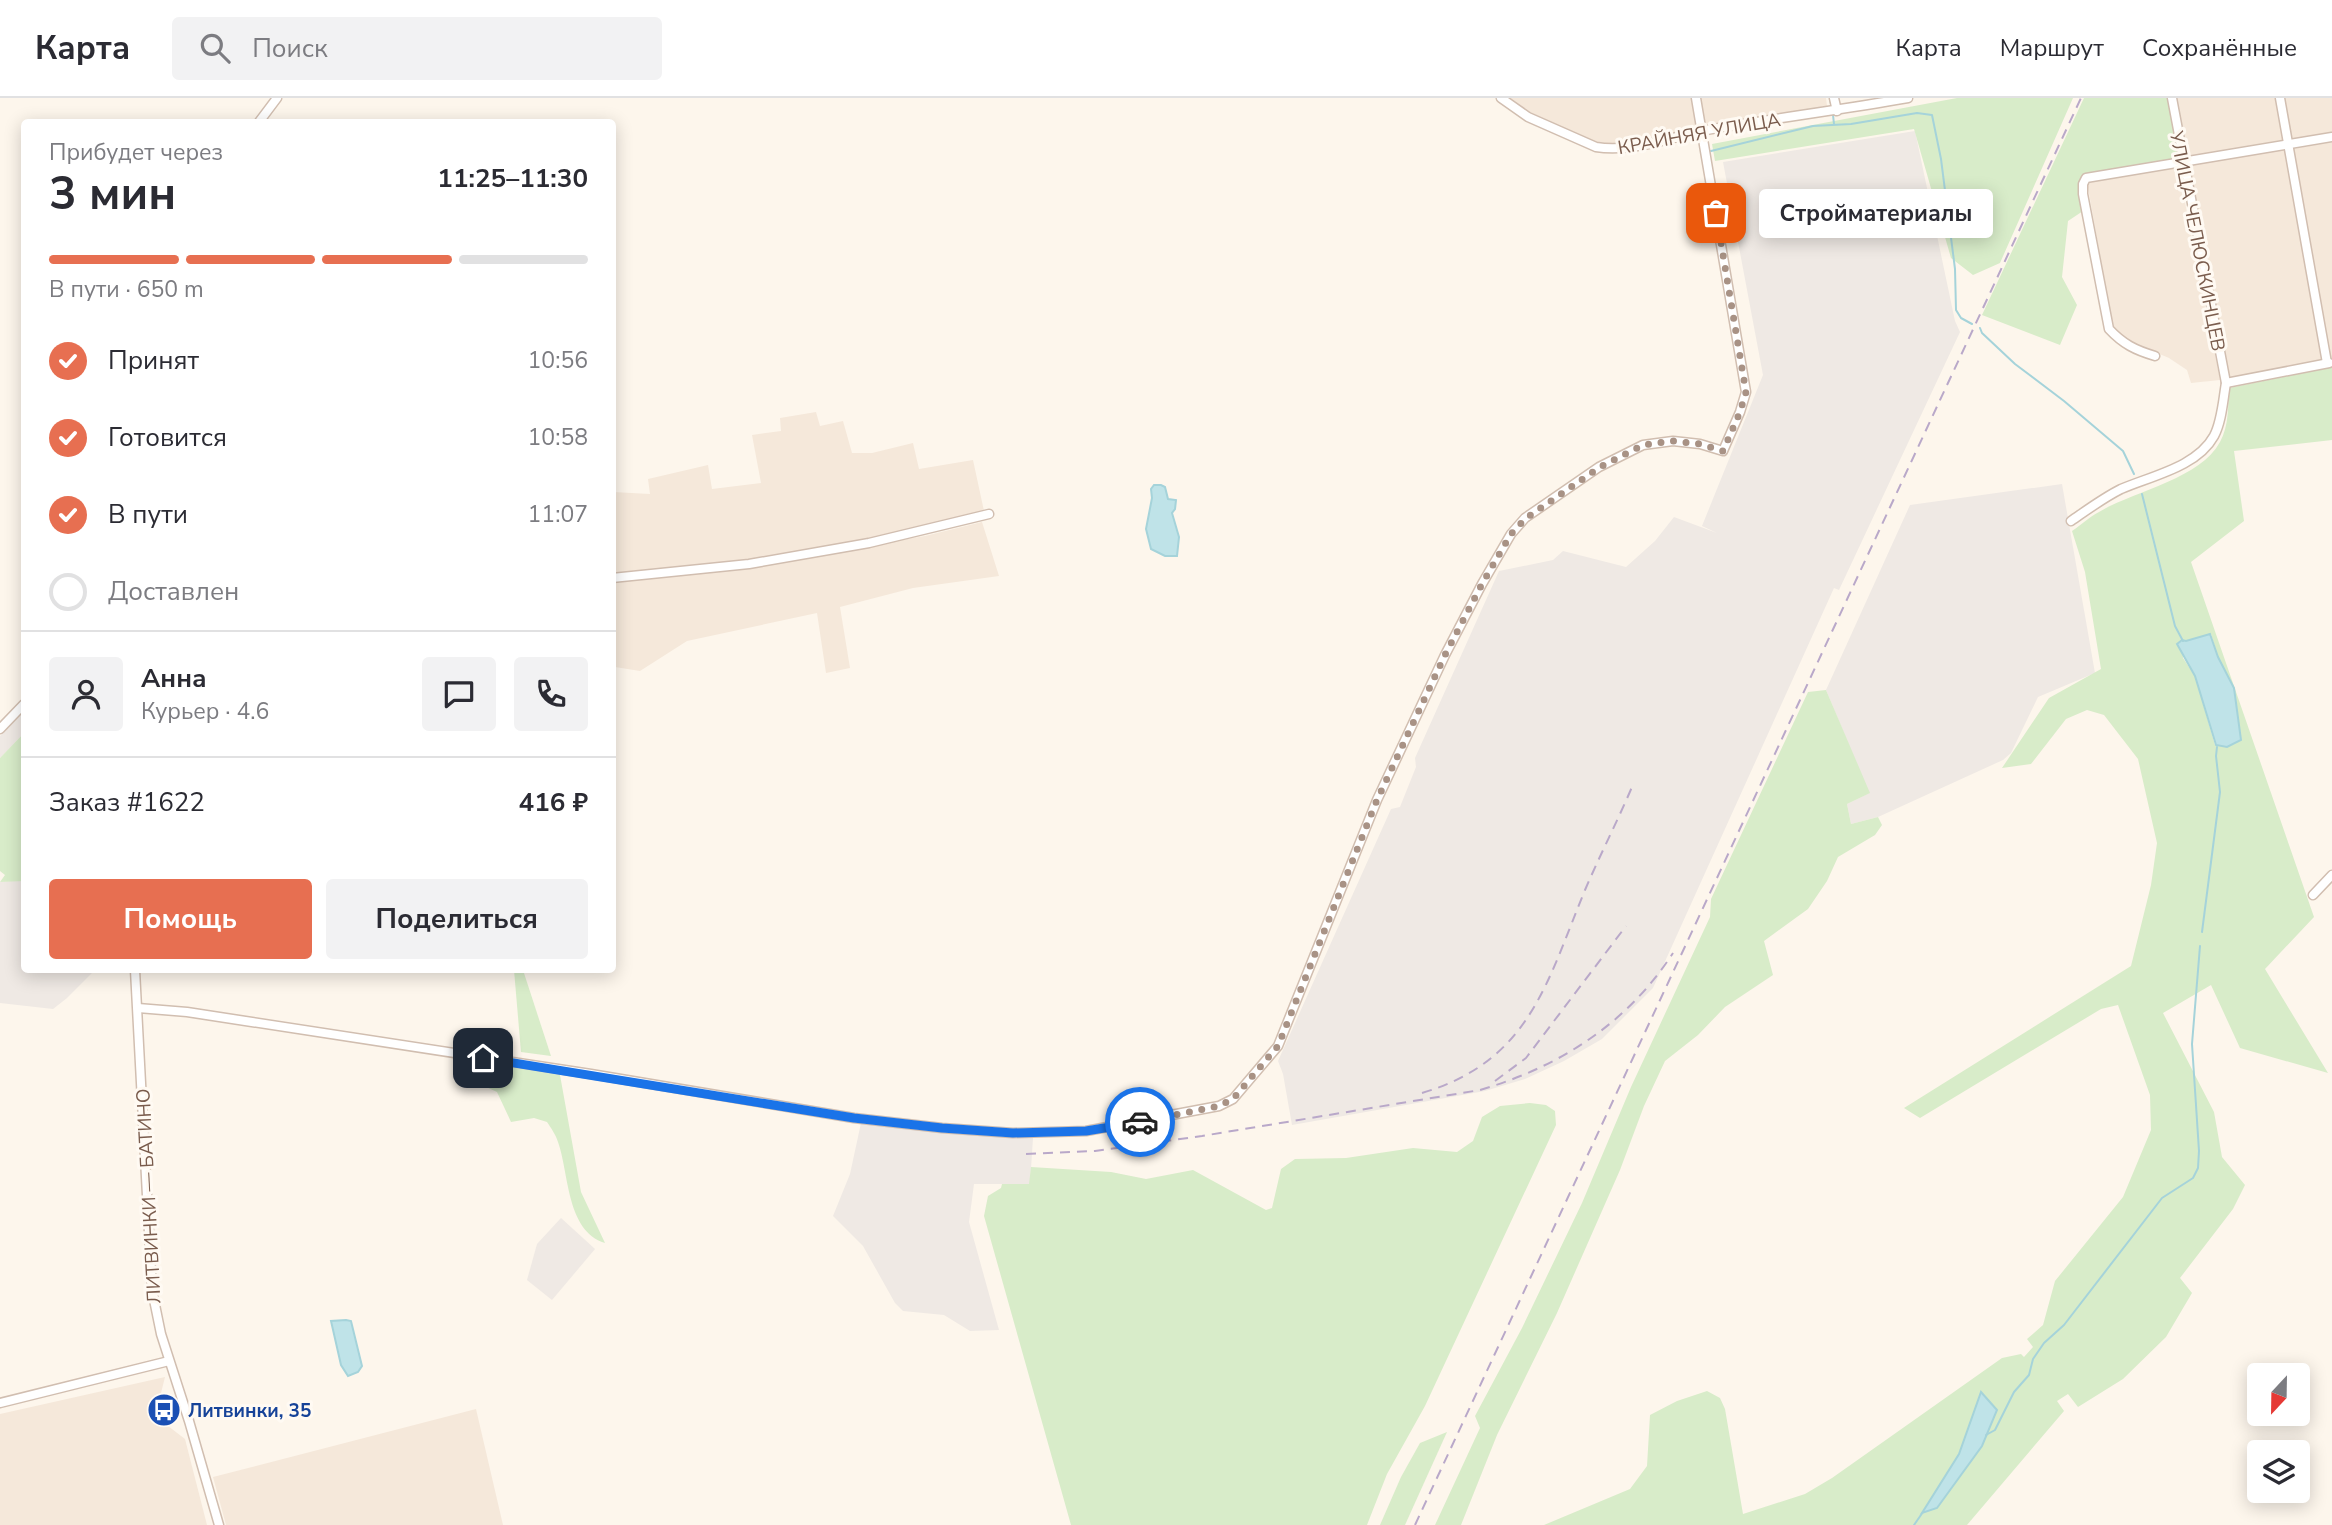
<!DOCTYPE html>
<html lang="ru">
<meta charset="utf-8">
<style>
:root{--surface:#fff;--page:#f2f2f3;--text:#2b2b33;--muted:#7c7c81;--line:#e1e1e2;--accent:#e76f51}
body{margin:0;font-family:"Nunito Sans",sans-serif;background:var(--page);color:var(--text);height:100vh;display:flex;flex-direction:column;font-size:26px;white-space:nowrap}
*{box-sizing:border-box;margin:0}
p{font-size:23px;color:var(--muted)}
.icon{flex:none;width:38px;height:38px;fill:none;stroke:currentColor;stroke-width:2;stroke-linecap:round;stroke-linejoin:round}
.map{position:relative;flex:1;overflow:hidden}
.panel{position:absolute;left:21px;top:21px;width:595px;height:854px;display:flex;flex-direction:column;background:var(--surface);border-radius:7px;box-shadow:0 4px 18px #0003}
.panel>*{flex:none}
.needle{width:46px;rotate:202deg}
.controls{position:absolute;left:2247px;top:1265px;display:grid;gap:14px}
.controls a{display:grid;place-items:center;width:63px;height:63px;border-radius:7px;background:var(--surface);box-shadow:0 4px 18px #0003;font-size:35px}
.pin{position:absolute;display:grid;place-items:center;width:60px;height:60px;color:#fff;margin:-30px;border-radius:14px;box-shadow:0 4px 10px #0006}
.courier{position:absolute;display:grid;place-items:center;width:70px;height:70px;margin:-35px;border:5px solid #1a73e8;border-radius:50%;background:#fff;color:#222;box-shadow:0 2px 9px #0007}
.bubble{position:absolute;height:49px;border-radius:7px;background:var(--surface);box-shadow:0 4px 18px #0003;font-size:23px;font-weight:700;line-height:49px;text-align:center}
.headline em{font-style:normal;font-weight:700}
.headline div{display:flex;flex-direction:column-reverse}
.headline{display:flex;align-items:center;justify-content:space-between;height:119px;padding:0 28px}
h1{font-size:46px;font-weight:700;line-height:52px}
.bar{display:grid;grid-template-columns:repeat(4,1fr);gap:10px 7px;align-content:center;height:84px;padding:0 28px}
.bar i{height:9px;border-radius:5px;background:var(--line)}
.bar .active{background:var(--accent)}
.bar p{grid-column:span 4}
.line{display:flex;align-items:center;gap:18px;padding:0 28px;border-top:2px solid var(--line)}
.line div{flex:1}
.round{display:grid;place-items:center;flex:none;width:74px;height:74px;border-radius:7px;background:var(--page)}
ol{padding:0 28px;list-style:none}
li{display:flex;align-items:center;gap:21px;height:77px}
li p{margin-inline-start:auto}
li .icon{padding:7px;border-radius:50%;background:var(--accent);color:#fff;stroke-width:4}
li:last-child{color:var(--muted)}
li i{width:38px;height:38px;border:4px solid var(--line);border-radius:50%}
.action{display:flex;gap:14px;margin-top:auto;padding:14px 28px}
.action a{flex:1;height:80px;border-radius:7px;background:var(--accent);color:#fff;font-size:28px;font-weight:700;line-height:80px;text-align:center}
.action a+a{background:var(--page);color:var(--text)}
header{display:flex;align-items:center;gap:42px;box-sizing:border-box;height:98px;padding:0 35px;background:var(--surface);border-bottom:2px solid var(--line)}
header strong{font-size:33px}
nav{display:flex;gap:38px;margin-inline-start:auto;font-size:24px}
.search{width:490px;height:63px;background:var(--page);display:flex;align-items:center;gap:18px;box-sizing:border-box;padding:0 24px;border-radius:7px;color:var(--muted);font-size:26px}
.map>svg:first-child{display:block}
</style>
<header>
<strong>Карта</strong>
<div class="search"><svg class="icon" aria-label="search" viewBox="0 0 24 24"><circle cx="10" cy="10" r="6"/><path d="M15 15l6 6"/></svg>Поиск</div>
<nav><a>Карта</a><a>Маршрут</a><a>Сохранённые</a></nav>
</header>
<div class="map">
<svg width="2332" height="1427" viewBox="0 0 2332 1427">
<rect width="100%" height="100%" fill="#fdf6ec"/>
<g fill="#f5e8da">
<path d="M1511,0H1691L1697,31L1619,47L1595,46L1508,3Z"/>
<path d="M1699,0H1826L1827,8L1705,30Z"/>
<path d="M2175,0H2276L2284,45L2185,61Z"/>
<path d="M2284,0H2332V35L2292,42Z"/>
<path d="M2332,44V261L2330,262L2293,51Z"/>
<path d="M2285,51L2322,263L2228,281L2187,68Z"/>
<path d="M2178,69L2220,282L2191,285L2187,272L2169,260L2124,241L2113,230L2087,84Z"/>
<path d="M816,314L820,328L843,323L852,355H872L913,345L919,371L973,362L984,413L930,429L800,453L722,465L613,477V394L650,396L648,381L708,367L712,391L761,385L752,337L781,333L780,320Z"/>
<path d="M982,424L999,478L913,490L840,509L850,570L826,575L817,515L687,543L640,573L615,569L613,558V484L721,473L925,438Z"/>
<path d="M165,1279L159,1303L168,1328L185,1341L207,1427H0V1316Z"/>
<path d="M476,1311L503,1427H226L213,1379Z"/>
</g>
<g fill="#efe9e4">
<path d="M1915,33L1955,223L1960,234L1839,492L1834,490L1653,890L1602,941L1564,963L1525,981L1485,993L1292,1027L1283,976L1278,963L1391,711L1400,709L1416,669L1415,660L1499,473L1553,462L1563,453L1626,469L1655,443L1674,419L1717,435L1702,428L1763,277L1723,64Z"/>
<path d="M2062,386L2095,575L2038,599L2011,655L2003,662L1878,719L1851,726L1847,706L1869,695L1826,592L1910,407Z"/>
<path d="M24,614V635L0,660V638Z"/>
<path d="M24,782V872H95L67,900L53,911L0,905V784Z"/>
<path d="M861,1025L950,1036L1033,1040L1030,1086H974L969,1124L999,1232L970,1233L944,1217L903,1213L895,1205L863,1148L833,1118L850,1076Z"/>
<path d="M561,1120L595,1151L552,1202L527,1182L537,1146Z"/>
</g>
<g fill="#d8ecc9" fill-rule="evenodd">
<path d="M1957,0H2073L2000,165L1973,177L1951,160L1914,31L1715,63L1712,46Z"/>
<path d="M2084,0H2168L2180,62L2084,77L2083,113L2068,123L2062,179L2077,207L2060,247L1982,217Z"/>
<path d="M2332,269V342L2234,353L2244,423L2191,464L2314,819L2265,871L2328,975L2240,950L2211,887L2163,915L2214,1014L2222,1059L2245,1087L2233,1111L2180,1180L2192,1195L2166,1239L2123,1281L2078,1309L2068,1296L2057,1303L2064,1313L1967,1427H1544L1630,1391L1647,1368L1650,1317L1677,1303L1707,1293L1720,1300L1725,1311L1743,1416L1805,1396L1832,1380L2002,1260L2021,1256L2024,1259L2033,1249L2027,1241L2043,1227L2055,1183L2123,1099L2151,1032L2150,997L2118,907L2101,911L1920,1020L1904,1010L2131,868L2151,787L2157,745L2138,661L2104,617L2087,612L2066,621L2031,666L2002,670L2049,600L2101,571L2085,474L2072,433C2081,427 2089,419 2099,414C2134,393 2200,381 2220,344C2229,328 2228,308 2229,290ZM2211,536L2218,559L2234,590L2215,647L2195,578L2183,560L2182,542L2186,543ZM1981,1295L1982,1348L1923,1414L1959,1356Z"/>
<path d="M1826,592L1870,695L1847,706L1851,726L1878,719L1882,727L1875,737L1838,759L1827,783L1808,811L1764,843L1773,877L1725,909L1698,937L1665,963L1644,1008L1620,1072L1557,1215L1497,1337L1461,1427H1435L1480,1330L1475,1318L1522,1230L1582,1105L1631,989L1710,819L1711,801L1808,594Z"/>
<path d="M24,635V783L0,784L5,777L0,773V660Z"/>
<path d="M514,872H523L551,958L521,954Z"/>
<path d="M481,964L560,977L581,1094L605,1145C566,1133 569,1074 558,1044C556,1037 551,1030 547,1024L534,1020L511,1024L497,994L469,981Z"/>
<path d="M1530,1005L1546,1007L1555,1013L1556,1027L1425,1308L1387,1376L1367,1427H1071L984,1118L988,1098L1001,1090L1002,1086H1029L1031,1069L1111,1074L1146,1081L1193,1072L1266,1112L1272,1110L1281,1071L1295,1061L1346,1060L1413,1050L1457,1054L1473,1043L1482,1019L1500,1008Z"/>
<path d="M1447,1334L1405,1427H1380L1401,1379L1420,1345Z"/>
</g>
<g fill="#bfe3e8" stroke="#a5d3da" stroke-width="2">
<path d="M1154,387H1161L1165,389L1168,401L1176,402L1175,411L1172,415L1179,439L1177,458H1165L1151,451L1146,431L1152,400L1151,391Z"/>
<path d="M2210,536L2218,559L2234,590L2241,642L2227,649L2216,647L2195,578L2177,546L2182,542L2186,543Z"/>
<path d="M346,1222L351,1223L362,1268L358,1274L348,1278L341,1267L331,1223Z"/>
<path d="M1981,1294L1997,1312L1982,1348L1937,1410L1922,1415L1959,1356Z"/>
</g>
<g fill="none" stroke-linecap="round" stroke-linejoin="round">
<g stroke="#a5d3da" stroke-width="2">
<path d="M1830,0L1831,6"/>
<path d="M1833,17L1834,26"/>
<path d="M1711,53L1813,28L1851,26L1917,15L1932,17L1941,61L1955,171L1956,212L1961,220L1972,226"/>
<path d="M1980,230L1982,235L2015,266L2064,303L2123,353L2134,376"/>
<path d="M2142,396L2175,528L2183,543"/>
<path d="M2202,834L2220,694L2216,658L2217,649"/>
<path d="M1986,1337L1995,1332L2014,1294L2029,1277L2033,1261L2044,1245L2064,1227L2162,1100L2193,1080L2198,1070L2199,1053L2192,946L2200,848"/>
<path d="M1914,1427L1923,1414"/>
</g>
<defs>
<g id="minor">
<path d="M1501,0L1528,19L1596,49C1630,55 1668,40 1701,33C1770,21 1839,12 1908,0"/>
<path d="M1834,0L1837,13"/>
<path d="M2280,0L2327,265"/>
<path d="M259,24L277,0"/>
<path d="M2155,258C2135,252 2123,246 2109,231L2083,96V86L2086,80L2332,39"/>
<path d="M2226,285L2329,265"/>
<path d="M2071,423C2087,412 2103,400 2121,391C2151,378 2197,369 2214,338C2222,323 2223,302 2226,285L2172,0"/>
<path d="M612,480L749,466L869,445L989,416"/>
<path d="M0,631L24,606"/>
<path d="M2313,797L2332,777"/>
<path d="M135,872L152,1192L161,1236L189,1323L219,1427"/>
<path d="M138,910L187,914L591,976L854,1020L942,1030L1013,1035L1086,1033L1219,1008L1233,1001L1278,948L1377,702L1445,557L1482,486L1511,436L1525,420L1599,369L1643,347L1673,343L1700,346L1723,353L1740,314L1746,294L1696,0"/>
<path d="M0,1305L169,1263"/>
</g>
</defs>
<use href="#minor" stroke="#d1beb0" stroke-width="11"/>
<use href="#minor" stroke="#fff" stroke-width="8"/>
<g stroke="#b9a8c9" stroke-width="2" stroke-dasharray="10 7" stroke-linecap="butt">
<path d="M1495,983L1526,960L1626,828"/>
<path d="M1422,995C1530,963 1547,884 1585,792C1600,757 1617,724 1632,689"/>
<path d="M1026,1056L1095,1053L1202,1038L1480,992C1559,969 1627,926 1673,855"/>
<path d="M1415,1427L2081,0"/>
</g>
</g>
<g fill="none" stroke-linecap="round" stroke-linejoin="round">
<path stroke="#a89285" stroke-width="7" stroke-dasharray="0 12.6" d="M1140,1024L1219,1008L1233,1001L1278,948L1377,702L1445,557L1482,486L1511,436L1525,421L1600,369L1643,347L1673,343L1700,346L1723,353L1740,314L1746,294L1716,115"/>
<path stroke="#1a73e8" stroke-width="9" d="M483,960L854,1020L942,1030L1013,1035L1086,1033L1140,1024"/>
</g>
<defs>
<symbol id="bus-disc" viewBox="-11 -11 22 22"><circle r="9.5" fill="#1a4fb4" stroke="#fffaf3"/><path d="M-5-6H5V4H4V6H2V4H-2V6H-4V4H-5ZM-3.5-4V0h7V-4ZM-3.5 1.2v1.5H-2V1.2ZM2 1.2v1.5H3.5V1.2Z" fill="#fff"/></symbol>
</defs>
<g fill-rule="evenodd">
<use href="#bus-disc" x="145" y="1293" width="38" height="38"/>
</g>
<g text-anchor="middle" stroke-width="6" stroke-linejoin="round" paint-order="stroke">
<g font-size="19" fill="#7a5c4d" stroke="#fffaf3">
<text transform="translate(1699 35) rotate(-10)" y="7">КРАЙНЯЯ УЛИЦА</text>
<text transform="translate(2198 143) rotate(79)" y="7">УЛИЦА ЧЕЛЮСКИНЦЕВ</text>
<text transform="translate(148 1098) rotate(-93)" y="7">ЛИТВИНКИ — БАТИНО</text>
</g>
<g font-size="19" font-weight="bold" fill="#164399" stroke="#fffaf3" text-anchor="start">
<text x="188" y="1319">Литвинки, 35</text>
</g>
</g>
</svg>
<div class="controls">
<a><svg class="needle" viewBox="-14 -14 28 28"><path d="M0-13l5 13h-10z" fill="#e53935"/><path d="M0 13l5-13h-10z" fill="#7c7c81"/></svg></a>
<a><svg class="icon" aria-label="layers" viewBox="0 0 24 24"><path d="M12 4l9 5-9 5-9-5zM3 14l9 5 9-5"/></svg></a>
</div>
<div class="pin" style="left:1716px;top:115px;background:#ea580c"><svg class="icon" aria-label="bag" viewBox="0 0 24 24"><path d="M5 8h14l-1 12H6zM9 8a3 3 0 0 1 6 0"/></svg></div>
<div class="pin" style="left:483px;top:960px;background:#1f2937"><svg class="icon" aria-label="home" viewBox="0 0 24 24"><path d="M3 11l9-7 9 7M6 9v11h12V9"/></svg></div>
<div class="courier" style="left:1140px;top:1024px"><svg class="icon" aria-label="car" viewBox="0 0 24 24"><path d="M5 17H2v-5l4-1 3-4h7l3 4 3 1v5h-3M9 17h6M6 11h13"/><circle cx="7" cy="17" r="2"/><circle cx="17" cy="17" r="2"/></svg></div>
<div class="bubble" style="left:1759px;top:91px;width:234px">Стройматериалы</div>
<section class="panel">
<div class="headline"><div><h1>3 мин</h1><p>Прибудет через</p></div><em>11:25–11:30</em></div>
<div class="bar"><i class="active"></i><i class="active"></i><i class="active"></i><i></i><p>В пути · 650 m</p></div>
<ol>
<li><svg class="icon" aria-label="check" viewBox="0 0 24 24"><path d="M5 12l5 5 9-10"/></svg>Принят<p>10:56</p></li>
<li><svg class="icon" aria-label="check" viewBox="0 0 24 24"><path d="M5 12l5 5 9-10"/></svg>Готовится<p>10:58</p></li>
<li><svg class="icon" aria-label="check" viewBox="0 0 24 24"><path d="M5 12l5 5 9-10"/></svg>В пути<p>11:07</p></li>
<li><i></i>Доставлен</li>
</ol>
<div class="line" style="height:126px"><a class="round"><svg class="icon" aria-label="person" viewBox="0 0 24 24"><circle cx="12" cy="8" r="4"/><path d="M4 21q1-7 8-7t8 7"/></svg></a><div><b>Анна</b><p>Курьер · 4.6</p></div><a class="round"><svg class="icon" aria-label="chat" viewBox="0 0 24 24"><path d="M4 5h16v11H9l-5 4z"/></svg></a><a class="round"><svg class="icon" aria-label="phone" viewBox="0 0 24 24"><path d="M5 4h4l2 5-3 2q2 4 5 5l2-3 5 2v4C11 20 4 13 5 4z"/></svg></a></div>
<div class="line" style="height:91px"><div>Заказ #1622</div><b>416 ₽</b></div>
<div class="action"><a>Помощь</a><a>Поделиться</a></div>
</section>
</div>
